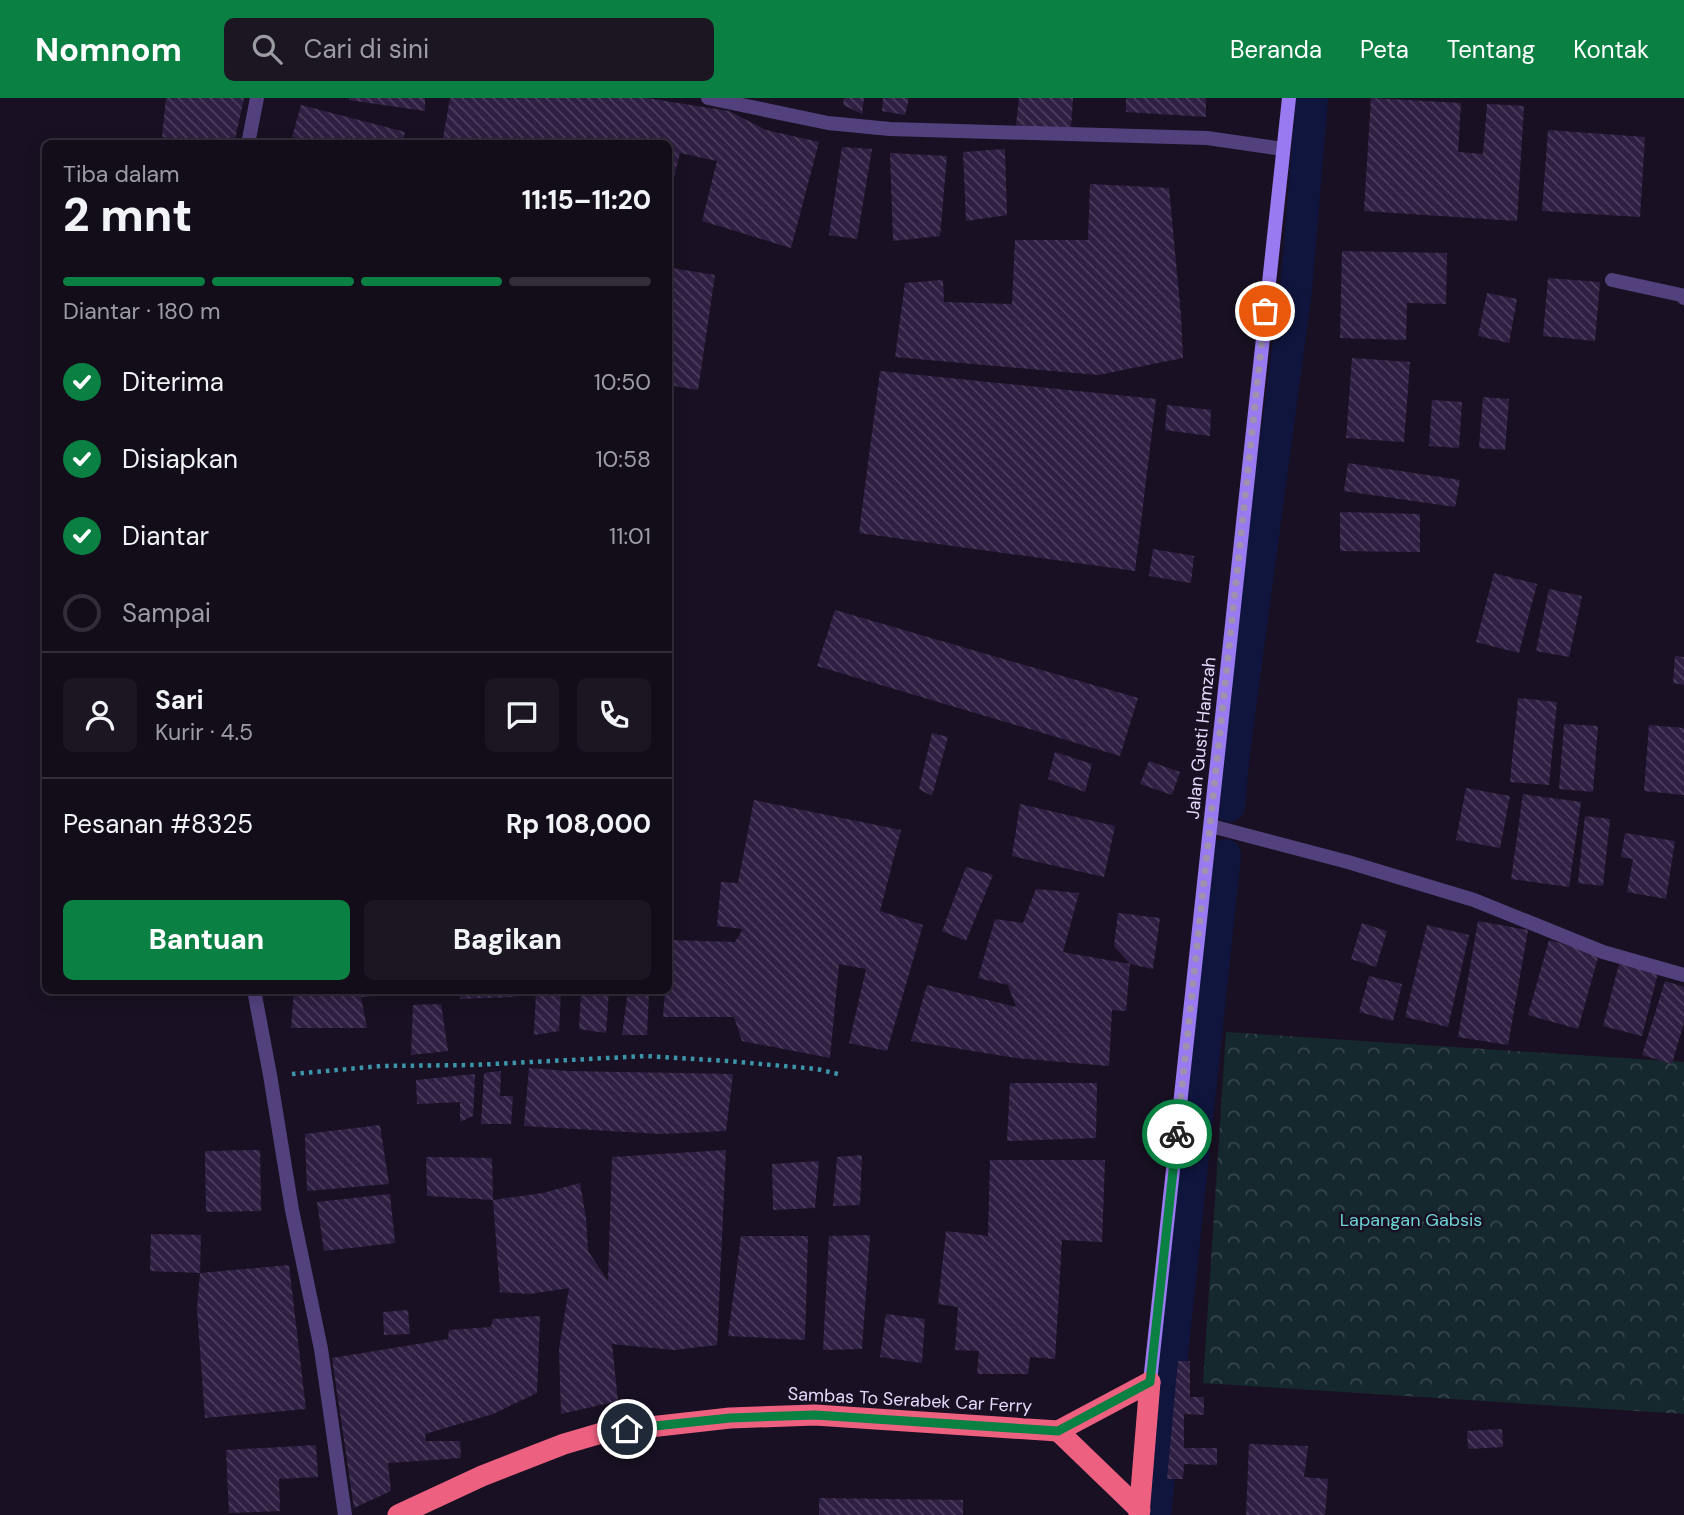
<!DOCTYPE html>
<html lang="id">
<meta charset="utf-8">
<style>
:root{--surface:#130d1a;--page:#1c1623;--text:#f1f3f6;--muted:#9d9ca2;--line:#322d39;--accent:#0b8043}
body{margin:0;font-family:"DM Sans",sans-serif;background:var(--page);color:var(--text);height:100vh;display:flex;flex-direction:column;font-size:26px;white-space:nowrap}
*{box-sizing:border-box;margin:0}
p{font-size:23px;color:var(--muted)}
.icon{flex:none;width:38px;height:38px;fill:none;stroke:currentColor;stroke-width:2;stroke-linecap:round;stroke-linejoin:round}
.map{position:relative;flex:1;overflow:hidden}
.drawer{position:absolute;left:42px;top:42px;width:630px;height:854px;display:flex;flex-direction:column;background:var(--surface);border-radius:10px;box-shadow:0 4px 18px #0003,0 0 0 2px var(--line)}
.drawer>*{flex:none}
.pin{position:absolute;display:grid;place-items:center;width:60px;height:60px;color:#fff;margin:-30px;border:4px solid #fff;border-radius:50%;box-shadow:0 2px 7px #0007}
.courier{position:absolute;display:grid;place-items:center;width:70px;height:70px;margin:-35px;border:5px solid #0b8043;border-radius:50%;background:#fff;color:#222;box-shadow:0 2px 9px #0007}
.summary em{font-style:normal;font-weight:800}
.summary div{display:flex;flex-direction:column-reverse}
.summary{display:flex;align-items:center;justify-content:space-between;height:119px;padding:0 21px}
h1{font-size:46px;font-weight:800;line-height:52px}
.bar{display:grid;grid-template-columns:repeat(4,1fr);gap:10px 7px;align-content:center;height:84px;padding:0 21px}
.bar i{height:9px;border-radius:5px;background:var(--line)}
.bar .selected{background:var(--accent)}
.bar p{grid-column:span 4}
.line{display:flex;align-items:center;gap:18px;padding:0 21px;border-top:2px solid var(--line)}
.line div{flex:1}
.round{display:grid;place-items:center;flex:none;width:74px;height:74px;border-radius:10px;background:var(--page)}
ol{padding:0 21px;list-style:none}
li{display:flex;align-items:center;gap:21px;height:77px}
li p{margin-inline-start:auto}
li .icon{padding:7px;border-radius:50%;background:var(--accent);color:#fff;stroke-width:4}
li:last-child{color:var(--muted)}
li i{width:38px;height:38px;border:4px solid var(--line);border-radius:50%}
.button{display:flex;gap:14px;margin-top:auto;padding:14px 21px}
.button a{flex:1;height:80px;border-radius:10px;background:var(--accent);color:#fff;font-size:28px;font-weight:800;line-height:80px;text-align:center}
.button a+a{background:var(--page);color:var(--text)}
header{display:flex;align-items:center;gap:42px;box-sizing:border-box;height:98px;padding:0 35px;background:var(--accent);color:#fff}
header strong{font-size:33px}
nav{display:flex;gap:38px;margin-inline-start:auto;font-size:24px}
.search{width:490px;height:63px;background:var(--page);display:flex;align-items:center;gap:18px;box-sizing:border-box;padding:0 24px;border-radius:10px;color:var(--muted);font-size:26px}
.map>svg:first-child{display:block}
</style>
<header>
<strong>Nomnom</strong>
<div class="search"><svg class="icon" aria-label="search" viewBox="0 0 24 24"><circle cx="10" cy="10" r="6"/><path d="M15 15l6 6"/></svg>Cari di sini</div>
<nav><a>Beranda</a><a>Peta</a><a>Tentang</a><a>Kontak</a></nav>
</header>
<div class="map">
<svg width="1684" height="1417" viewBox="0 0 1684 1417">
<defs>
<pattern id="park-crowns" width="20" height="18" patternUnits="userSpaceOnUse" patternTransform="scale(1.75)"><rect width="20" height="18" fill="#15282d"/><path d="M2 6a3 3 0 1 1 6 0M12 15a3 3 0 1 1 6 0" fill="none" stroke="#37464c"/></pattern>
<pattern id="building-back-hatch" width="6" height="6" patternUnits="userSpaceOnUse" patternTransform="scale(1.75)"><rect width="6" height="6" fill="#2f1f42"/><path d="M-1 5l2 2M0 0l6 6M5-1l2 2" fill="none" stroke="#4d3f5e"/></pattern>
</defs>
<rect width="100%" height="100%" fill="#191123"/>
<path fill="url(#park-crowns)" d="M1226,934L1684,964V1316L1203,1285Z"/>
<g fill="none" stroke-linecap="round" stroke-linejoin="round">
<g stroke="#10153e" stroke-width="32">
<path d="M1229,708L1234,654L1296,192L1312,0"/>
<path d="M1155,1417L1225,757"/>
</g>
</g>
<g fill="url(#building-back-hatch)">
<path d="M166,0H244L234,46H203L162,39Z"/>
<path d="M349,0H425V13L349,2Z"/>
<path d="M450,0H646L729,13L766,32L819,44L791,150L702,123L717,63L680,55L668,103V46H442Z"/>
<path d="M844,0H864L862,16L843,7Z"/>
<path d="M883,0H909L905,17L882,13Z"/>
<path d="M1019,0H1073L1071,31L1016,27Z"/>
<path d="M1126,0H1206V19L1126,14Z"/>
<path d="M1371,0L1461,5L1458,54L1483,56L1487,6L1524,8L1517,123L1364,113Z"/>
<path d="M301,7L405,34L402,46H319L292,39Z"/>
<path d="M1548,32L1645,39L1640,119L1542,113Z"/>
<path d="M842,49L872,51L857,141L829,137Z"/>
<path d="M1005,51L1007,117L966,123L963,54Z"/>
<path d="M890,55L947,58L940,138L893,143Z"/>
<path d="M1090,86L1169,90L1181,218L1183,260L1098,277L895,259L905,185L943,182L944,204L1012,206L1015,142H1088Z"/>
<path d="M1342,153L1447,155L1446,206L1407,205L1406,242L1340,240Z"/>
<path d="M672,170L715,177L698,292L668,287V195Z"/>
<path d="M1548,180L1600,184L1595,243L1543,238Z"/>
<path d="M1487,195L1517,201L1509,245L1478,238Z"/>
<path d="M1352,260L1410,264L1404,344L1346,340Z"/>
<path d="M880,273L1156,301L1135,473L859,435Z"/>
<path d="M1483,299L1509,301L1505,352L1479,350Z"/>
<path d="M1432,302L1462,304L1459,350L1429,348Z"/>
<path d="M1167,307L1211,312L1210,338L1165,332Z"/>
<path d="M1348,365L1460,382L1455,409L1344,393Z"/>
<path d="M1340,414L1420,416V454L1340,453Z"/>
<path d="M1153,451L1194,458L1191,485L1149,478Z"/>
<path d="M1494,475L1537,486L1519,555L1476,544Z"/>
<path d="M1549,491L1582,498L1569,559L1536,553Z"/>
<path d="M835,512L1138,600L1120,658L817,568Z"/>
<path d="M1675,558L1684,559V587L1673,585Z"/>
<path d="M1518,600L1557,604L1549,687L1510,684Z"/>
<path d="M1564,626L1598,628L1593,694L1559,691Z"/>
<path d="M1649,627L1684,630V697L1644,693Z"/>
<path d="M932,635L948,639L932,698L919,691Z"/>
<path d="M1055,654L1092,666L1085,694L1048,681Z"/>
<path d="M1149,663L1180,674L1172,697L1140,686Z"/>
<path d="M1466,690L1510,698L1500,750L1456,742Z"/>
<path d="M1523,696L1581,704L1569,789L1511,781Z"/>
<path d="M754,702L901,732L880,813L923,827L887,953L849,945L866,871L839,866L830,960L742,943L734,919H663L665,892H668L669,842L735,844L743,831L717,828L721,784L738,785Z"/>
<path d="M1020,706L1115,728L1104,779L1012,758Z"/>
<path d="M1585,718L1610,721L1603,788L1578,785Z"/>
<path d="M1625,735L1675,743L1666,801L1627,794L1633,761L1621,759Z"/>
<path d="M966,769L993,777L966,843L942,833Z"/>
<path d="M1036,791L1079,795L1063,854L1130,866L1114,848L1118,815L1160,820L1153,871L1130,866L1126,913L1112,912L1109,968L1016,960L911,943L927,887L1016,909L1008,887L978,880L995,821L1023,825Z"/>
<path d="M1478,823L1528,832L1508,947L1458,939Z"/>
<path d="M1362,825L1387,833L1376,869L1351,861Z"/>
<path d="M1427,827L1469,837L1448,929L1405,919Z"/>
<path d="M1549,842L1599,856L1578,931L1528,917Z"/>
<path d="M1619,866L1658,875L1642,938L1603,928Z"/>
<path d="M1369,878L1402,886L1393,923L1359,914Z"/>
<path d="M1665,883L1684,889V924L1672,966L1642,957Z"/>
<path d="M294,892H395V897L361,899L367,930H291Z"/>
<path d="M459,892H517V899L460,901Z"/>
<path d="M536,892H561L559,933L534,937Z"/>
<path d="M581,892H609L606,935L579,931Z"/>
<path d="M628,892H649L647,937H622Z"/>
<path d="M441,906L448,953L411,957L413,907Z"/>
<path d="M529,970L567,973L733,976L726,1033L662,1036L524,1028Z"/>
<path d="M501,973L500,998H513L511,1026H481L484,975Z"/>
<path d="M475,976L473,1018L460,1024V1004L417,1006L416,982Z"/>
<path d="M1010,985H1097L1096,1040L1007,1043Z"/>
<path d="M380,1027L389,1086L307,1093L305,1036Z"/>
<path d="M260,1052L261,1113L206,1114L205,1053Z"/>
<path d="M726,1052L717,1247L674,1252L612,1246L618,1303L561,1316L559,1251L569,1190L530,1196L500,1194L493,1102L543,1095L580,1085L586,1120L588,1153L608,1183L612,1059Z"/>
<path d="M862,1057L860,1107L833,1108L837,1059Z"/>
<path d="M426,1059L492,1060L493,1102L427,1098Z"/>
<path d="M990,1062H1105L1102,1144L1062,1142L1055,1261L1030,1259L1028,1276H977L979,1253L955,1252L958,1209L938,1206L946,1133L988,1138Z"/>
<path d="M819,1063L815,1110L773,1112L772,1066Z"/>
<path d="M390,1096L395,1145L324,1153L317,1104Z"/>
<path d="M151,1136L201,1137L200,1175L150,1173Z"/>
<path d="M870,1137L862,1251L823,1252L829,1138Z"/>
<path d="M741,1138H808L805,1242L728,1238Z"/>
<path d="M289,1167L306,1311L205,1320L197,1211L200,1175Z"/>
<path d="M408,1212L410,1236L384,1237L383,1214Z"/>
<path d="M886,1216L925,1221L922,1265L880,1259Z"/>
<path d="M540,1218L537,1295L493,1316L425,1336L426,1343H460L461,1360L388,1365L391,1393L354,1410L332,1260L448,1241L449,1232L491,1229L493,1221Z"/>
<path d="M1178,1263H1190V1299H1204V1317L1184,1316V1350H1217V1367L1184,1366L1183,1381H1167Z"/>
<path d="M1502,1331L1503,1349L1468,1351L1467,1333Z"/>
<path d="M1249,1346L1308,1348L1304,1379L1328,1381L1325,1417H1246Z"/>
<path d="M316,1347L318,1379L279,1381L280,1413L229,1415L226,1352Z"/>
<path d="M819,1400L963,1402V1417H819Z"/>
</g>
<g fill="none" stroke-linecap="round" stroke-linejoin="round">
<path stroke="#3d95aa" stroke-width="4.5" stroke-dasharray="3.5 5" stroke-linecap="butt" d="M292,976L381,968L474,967L646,958L727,963L817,971L838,976"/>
<g stroke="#53417d" stroke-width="14">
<path d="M708,0L828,25L890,31L1207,40L1283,51"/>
<path d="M248,46L257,0"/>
<path d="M1612,182L1681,197L1684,200"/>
<path d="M1211,728L1348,764L1474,802L1603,854L1684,877"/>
<path d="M254,892L270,977L292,1112L321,1251L345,1417"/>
</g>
<path stroke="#9a7af0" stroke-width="14" d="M1150,1284L1289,0"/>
<g stroke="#ed6080" stroke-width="21">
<path d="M1058,1333L1140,1412"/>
<path d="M398,1417L482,1378L564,1346L605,1334L730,1320L815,1317L1058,1333L1150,1284"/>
<path d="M1139,1417L1150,1284"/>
</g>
</g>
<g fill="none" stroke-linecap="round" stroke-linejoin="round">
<path stroke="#9e92af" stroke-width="7" stroke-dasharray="0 12.6" d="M1177,1036L1265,213"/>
<path stroke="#0b8043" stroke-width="9" d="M627,1331L730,1320L815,1317L1058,1333L1150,1284L1177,1036"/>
</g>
<g text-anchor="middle" stroke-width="5" stroke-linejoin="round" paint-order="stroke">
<g font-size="18" fill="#e5d8fb" stroke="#191123">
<text transform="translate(1201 640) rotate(-84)" y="6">Jalan Gusti Hamzah</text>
<text transform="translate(910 1302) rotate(3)" y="6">Sambas To Serabek Car Ferry</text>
</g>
<g font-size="18" fill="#6cd3d3" stroke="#191123">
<text x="1411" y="1128">Lapangan Gabsis</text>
</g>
</g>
</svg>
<div class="pin" style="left:1265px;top:213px;background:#ea580c"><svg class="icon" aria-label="bag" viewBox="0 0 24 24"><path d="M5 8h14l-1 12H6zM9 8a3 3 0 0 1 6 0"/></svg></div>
<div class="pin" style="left:627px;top:1331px;background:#1f2937"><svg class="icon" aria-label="home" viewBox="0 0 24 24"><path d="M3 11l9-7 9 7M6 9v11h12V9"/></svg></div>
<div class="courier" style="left:1177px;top:1036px"><svg class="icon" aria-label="bike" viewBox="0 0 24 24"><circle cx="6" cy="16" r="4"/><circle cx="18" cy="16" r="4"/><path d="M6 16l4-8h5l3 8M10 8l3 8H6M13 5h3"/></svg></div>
<section class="drawer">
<div class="summary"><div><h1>2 mnt</h1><p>Tiba dalam</p></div><em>11:15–11:20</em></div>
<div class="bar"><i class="selected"></i><i class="selected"></i><i class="selected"></i><i></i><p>Diantar · 180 m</p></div>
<ol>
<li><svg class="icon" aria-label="check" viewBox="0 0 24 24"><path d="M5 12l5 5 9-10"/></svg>Diterima<p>10:50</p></li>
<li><svg class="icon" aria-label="check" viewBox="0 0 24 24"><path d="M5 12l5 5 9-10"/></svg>Disiapkan<p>10:58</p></li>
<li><svg class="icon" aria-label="check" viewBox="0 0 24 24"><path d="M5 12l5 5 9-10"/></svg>Diantar<p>11:01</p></li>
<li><i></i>Sampai</li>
</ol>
<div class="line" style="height:126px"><a class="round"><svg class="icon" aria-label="person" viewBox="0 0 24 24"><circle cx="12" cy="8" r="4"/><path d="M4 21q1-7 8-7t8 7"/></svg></a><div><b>Sari</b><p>Kurir · 4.5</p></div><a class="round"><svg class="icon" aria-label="chat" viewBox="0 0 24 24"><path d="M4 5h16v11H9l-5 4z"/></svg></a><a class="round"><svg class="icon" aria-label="phone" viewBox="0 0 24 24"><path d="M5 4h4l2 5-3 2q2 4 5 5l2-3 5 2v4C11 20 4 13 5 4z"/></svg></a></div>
<div class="line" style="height:91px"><div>Pesanan #8325</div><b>Rp 108,000</b></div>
<div class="button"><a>Bantuan</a><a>Bagikan</a></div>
</section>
</div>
